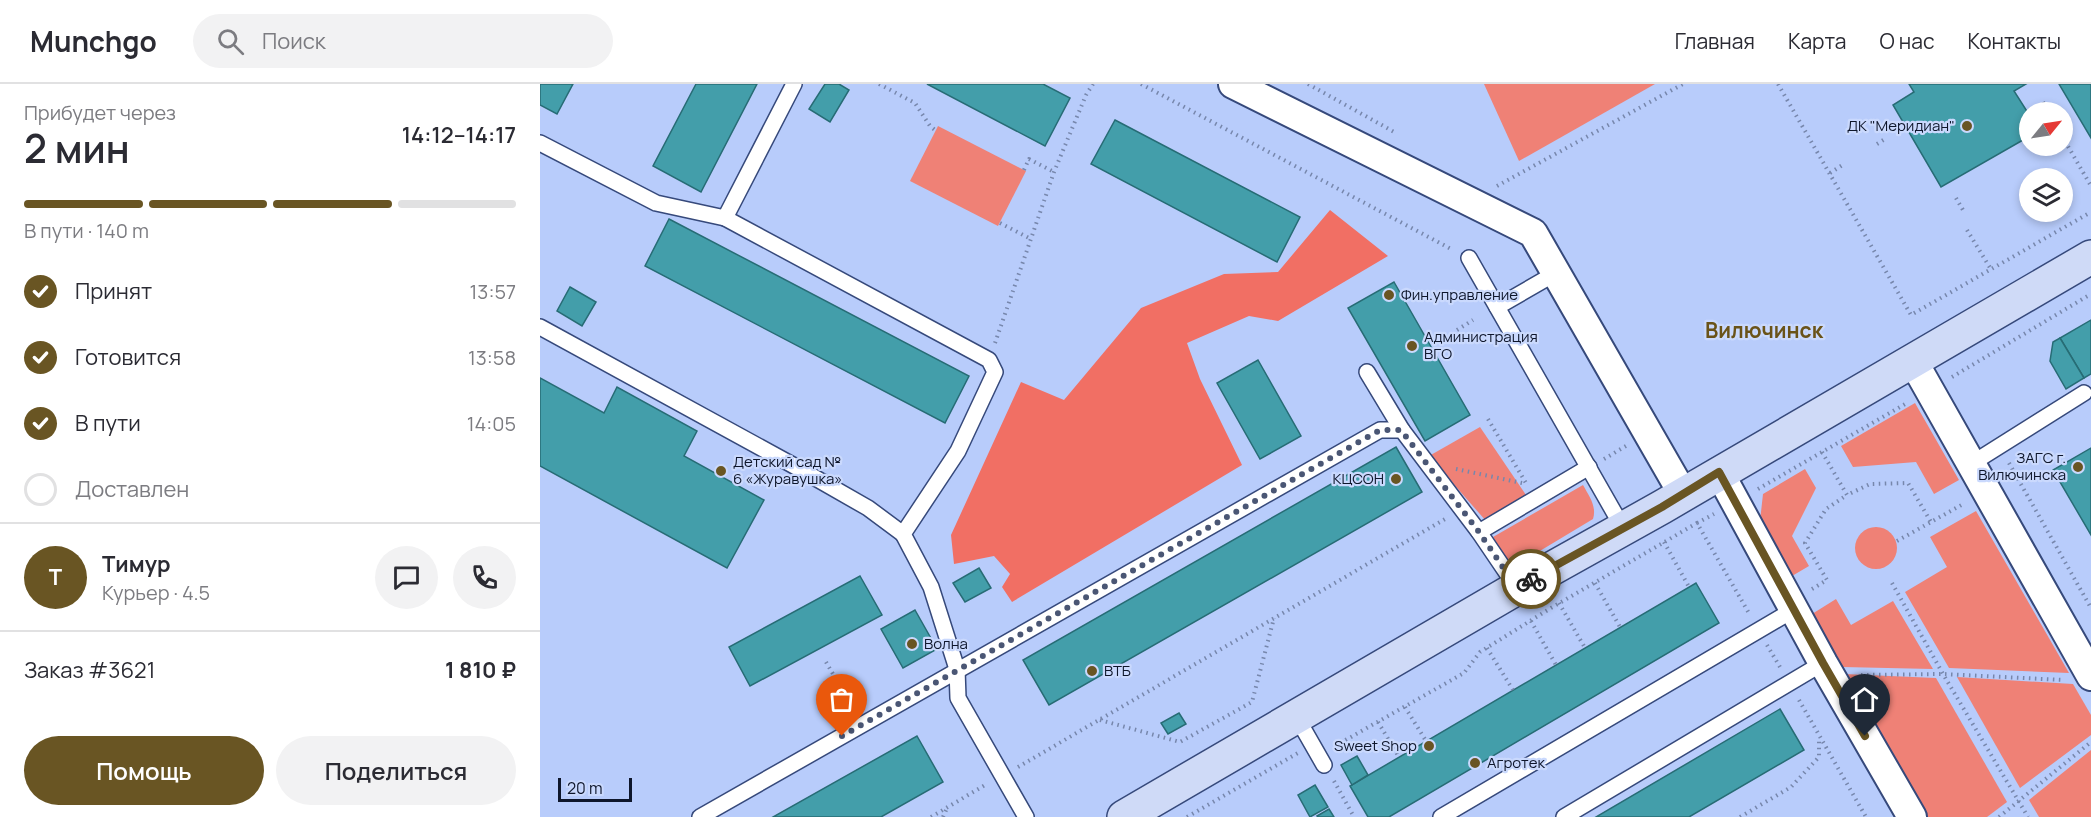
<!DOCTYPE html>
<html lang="ru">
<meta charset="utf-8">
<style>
:root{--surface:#fff;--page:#f2f2f3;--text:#2b2b33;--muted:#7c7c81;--line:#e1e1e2;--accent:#695523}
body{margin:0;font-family:Manrope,sans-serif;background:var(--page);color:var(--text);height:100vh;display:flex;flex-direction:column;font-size:22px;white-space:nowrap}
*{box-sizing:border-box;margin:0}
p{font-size:20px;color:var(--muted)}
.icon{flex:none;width:33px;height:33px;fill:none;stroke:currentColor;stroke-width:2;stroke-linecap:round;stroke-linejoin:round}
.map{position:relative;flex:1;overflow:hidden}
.drawer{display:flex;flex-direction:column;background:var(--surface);width:540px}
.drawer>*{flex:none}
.needle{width:39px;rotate:60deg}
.fabs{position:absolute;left:1479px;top:18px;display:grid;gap:12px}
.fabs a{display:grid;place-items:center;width:54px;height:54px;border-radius:50%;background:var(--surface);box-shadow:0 3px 9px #0003;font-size:30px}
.scale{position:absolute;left:18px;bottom:15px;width:74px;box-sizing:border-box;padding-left:6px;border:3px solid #0e162b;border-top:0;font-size:16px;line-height:21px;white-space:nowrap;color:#0e162b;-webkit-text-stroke:4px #cad9fd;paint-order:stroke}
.pin{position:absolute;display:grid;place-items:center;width:51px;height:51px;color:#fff;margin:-62px -26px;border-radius:50% 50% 50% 0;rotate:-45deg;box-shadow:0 0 6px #0007}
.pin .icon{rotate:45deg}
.courier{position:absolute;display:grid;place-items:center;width:60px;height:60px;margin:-30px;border:4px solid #695523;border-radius:50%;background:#fff;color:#222;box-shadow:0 2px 8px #0007}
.overview em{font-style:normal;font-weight:600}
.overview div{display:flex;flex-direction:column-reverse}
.overview{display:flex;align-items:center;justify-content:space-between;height:102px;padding:0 24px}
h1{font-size:39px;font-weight:600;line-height:45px}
.bar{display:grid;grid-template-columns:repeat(4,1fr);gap:9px 6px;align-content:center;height:72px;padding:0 24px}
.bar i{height:8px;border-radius:4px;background:var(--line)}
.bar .active{background:var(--accent)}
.bar p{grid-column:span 4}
.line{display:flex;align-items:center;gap:15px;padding:0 24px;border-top:2px solid var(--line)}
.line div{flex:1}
.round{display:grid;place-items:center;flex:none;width:63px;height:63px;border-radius:32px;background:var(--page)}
ol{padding:0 24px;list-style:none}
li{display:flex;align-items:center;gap:18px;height:66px}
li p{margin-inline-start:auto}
li .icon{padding:6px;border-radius:50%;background:var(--accent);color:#fff;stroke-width:4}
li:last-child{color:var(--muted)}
li i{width:33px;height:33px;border:3px solid var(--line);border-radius:50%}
.cta{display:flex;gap:12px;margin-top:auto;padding:12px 24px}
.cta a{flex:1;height:69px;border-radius:36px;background:var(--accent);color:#fff;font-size:24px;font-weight:600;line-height:69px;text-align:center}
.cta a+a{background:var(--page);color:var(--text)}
header{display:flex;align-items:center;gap:36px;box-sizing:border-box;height:84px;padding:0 30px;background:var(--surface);border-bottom:2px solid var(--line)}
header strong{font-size:28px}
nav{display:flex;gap:33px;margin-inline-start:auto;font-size:21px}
.search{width:420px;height:54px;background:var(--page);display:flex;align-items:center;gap:15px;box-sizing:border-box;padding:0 21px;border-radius:33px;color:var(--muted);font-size:22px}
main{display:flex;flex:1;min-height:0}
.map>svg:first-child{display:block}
</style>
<header>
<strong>Munchgo</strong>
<div class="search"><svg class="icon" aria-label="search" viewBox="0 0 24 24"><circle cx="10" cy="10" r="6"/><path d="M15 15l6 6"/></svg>Поиск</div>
<nav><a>Главная</a><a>Карта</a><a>О нас</a><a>Контакты</a></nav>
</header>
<main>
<section class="drawer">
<div class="overview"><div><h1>2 мин</h1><p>Прибудет через</p></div><em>14:12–14:17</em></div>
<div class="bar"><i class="active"></i><i class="active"></i><i class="active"></i><i></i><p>В пути · 140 m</p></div>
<ol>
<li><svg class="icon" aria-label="check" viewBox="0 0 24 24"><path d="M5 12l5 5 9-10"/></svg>Принят<p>13:57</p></li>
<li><svg class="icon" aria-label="check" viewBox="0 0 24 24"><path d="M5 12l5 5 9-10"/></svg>Готовится<p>13:58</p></li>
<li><svg class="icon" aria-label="check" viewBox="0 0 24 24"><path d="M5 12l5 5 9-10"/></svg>В пути<p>14:05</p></li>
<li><i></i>Доставлен</li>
</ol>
<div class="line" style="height:108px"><b class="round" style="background:var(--accent);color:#fff">Т</b><div><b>Тимур</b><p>Курьер · 4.5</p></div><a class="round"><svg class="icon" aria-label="chat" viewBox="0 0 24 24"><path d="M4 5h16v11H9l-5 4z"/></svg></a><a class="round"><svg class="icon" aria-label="phone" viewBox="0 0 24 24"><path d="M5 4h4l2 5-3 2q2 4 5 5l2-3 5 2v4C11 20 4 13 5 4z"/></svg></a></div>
<div class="line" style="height:78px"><div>Заказ #3621</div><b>1 810 ₽</b></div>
<div class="cta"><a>Помощь</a><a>Поделиться</a></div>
</section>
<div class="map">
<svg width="1551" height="733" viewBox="0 0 1551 733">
<rect width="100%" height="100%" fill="#b8ccfb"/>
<g fill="#ef8176">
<path d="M944,0H1115L979,77Z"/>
<path d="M398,42L486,87L458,142L370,97Z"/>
<path d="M1375,319L1419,396L1394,410L1376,378L1313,383L1301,362Z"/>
<path d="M940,343L988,414L946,437L889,372Z"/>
<path d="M1265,385L1276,404L1252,452L1269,482L1252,492L1220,437L1223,410Z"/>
<path d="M1043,401C1049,412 1057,422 1053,435L975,482L968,479L953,453Z"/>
<path d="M1436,427L1529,589L1409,584L1365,508L1407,483L1390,453Z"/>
<circle cx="1336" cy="464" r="21"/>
<path d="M1296,515L1311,541L1353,517L1393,585L1302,583L1272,530Z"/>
<path d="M1304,590L1396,594L1467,718L1447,733H1387Z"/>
<path d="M1417,593L1533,600L1551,631V651L1480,704Z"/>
<path d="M1551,666V733H1499L1489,716Z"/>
</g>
<path fill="#f16f64" d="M790,126L848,172L738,237L709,232L647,259L660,295L702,381L472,518L462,503L470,490L454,472L414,480L411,451L481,298L524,316L601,224L684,190L738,188Z"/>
<g fill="#439eaa" stroke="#276c75" stroke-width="1.5">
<path d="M0,0H33L17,30L0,21Z"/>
<path d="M156,0H217L161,108L113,82Z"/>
<path d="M285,0H299L309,6L290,38L269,25Z"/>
<path d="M387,0H503L530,14L505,62Z"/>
<path d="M1369,0H1486L1474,7L1490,32V52L1401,103L1353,21L1374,8Z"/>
<path d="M1519,0H1551V54Z"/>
<path d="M575,36L760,133L737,178L551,80Z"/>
<path d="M129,135L429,292L405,339L105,182Z"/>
<path d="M854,198L930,331L885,357L808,224Z"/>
<path d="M30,203L56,218L42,242L17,227Z"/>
<path d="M1551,236V290L1544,294L1520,254Z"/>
<path d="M1520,254L1544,294L1526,305L1510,277L1513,258Z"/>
<path d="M718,276L761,352L720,375L677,299Z"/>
<path d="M0,294L64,329L77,303L157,347L144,372L224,416L187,484L0,382Z"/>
<path d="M856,363L882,408L509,621L483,576Z"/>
<path d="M1551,364V451L1513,386Z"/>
<path d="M439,484L451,504L425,518L413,499Z"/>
<path d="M320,492L342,531L210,602L189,563Z"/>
<path d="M1156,499L1179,539L849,733H828L810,702Z"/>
<path d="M375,526L397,565L363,584L341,545Z"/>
<path d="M1240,625L1264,666L1149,733H1056Z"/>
<path d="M639,629L646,640L628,650L621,639Z"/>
<path d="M377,652L403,698L341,733H233Z"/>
<path d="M817,672L828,691L812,701L801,681Z"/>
<path d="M775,701L788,723L770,733L758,711Z"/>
<path d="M789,725L794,733H778L777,732Z"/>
</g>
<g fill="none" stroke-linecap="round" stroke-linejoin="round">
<defs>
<g id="lane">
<path d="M254,0L185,134L449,276L455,288L418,367L363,450L391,503L417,585L418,614L486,733"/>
<path d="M0,59L116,119L185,134"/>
<path d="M929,174L1083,444"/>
<path d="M957,223L1016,189"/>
<path d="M0,243L258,384L328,424L363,450"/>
<path d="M827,288L862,346"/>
<path d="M1431,380L1544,309"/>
<path d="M939,448L1049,383"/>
<path d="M756,632L784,681"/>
<path d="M160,733L840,346H862L939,448L977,504"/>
<path d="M901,733L1255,525"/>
<path d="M1024,733L1283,579"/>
</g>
<g id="street">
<path d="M693,0L993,149L1143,410"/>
<path d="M1373,277L1551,592"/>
<path d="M1179,388L1283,579L1372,733"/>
</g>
<path id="secondary" d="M584,733L977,504L1122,423L1551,173"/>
</defs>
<use href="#lane" stroke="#36497b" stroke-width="18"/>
<use href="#street" stroke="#36497b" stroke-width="32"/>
<use href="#secondary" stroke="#36497b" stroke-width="36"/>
<g stroke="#7787ac" stroke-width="4" stroke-dasharray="1.5 4.5" stroke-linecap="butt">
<path d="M339,0L375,19L390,42L395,46"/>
<path d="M601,0L913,166"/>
<path d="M768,0L856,49"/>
<path d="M1238,0L1371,231L1551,128"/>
<path d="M1503,18L1509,28"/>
<path d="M1522,52L1551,102"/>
<path d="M1337,60L1345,55"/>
<path d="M484,86L489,75L514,88"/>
<path d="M1290,89L1304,80"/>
<path d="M957,102L1143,0"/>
<path d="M1416,114L1423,126"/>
<path d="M460,139L491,155"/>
<path d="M1427,146L1452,187"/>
<path d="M917,246L933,236"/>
<path d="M455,259L514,88L546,11L553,0"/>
<path d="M893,259L904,252"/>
<path d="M1412,293L1551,210"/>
<path d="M948,335L986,399"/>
<path d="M1282,368L1307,411L1330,400L1368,399L1391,438"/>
<path d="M1064,375L1086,362"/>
<path d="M1469,379L1551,524"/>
<path d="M916,385L982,399"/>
<path d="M1218,405L1367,319"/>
<path d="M1157,439L1174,430"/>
<path d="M1357,457L1425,419"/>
<path d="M1124,458L1149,503"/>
<path d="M1055,499L1080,543"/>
<path d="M1352,499L1403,590L1488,733"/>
<path d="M1272,505L1287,496L1265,459L1286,425L1307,411"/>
<path d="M1019,519L1045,564"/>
<path d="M991,537L1016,581"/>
<path d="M1227,561L1240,583"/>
<path d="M947,564L973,606"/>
<path d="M286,578L313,624"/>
<path d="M1321,591L1403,590L1523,596"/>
<path d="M1259,616L1326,733"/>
<path d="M865,623L886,657"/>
<path d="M560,636L640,658L712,618L734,534"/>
<path d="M838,638L859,673"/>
<path d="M795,662L924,589L940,568L1011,524L1157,439L1210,531"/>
<path d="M478,683L905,435"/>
<path d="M794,697L814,733"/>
<path d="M391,733L445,701"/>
<path d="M403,733L407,724"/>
<path d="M647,733L758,669"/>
<path d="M1200,733L1251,703L1279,673V654"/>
<path d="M1459,733L1551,658"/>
</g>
<use href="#lane" stroke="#fff" stroke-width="15"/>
<use href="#street" stroke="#fff" stroke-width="28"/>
<use href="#secondary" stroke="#cfdaf7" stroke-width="33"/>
</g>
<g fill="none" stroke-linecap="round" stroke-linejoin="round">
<path stroke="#4a5674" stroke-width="6" stroke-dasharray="0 10.8" d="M302,652L840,346H861L939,448L977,504L991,495"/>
<path stroke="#695523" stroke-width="8" d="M991,495L1122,423L1179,388L1283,579L1325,652"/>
</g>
<g fill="#695523" stroke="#cad9fd" stroke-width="2">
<circle cx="1427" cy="42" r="6"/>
<circle cx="849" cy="211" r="6"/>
<circle cx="872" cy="262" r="6"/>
<circle cx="1538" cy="383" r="6"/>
<circle cx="181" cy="387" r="6"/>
<circle cx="856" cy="395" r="6"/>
<circle cx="372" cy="560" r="6"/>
<circle cx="552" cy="587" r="6"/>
<circle cx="889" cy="662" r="6"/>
<circle cx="935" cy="679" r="6"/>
</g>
<g text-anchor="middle" stroke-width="4.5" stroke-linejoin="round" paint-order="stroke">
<g font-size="15" fill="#0e162b" stroke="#cad9fd" text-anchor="start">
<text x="1415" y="47" text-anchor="end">ДК "Меридиан"</text>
<text x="861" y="216">Фин.управление</text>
<text x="884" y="258">Администрация<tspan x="884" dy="17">ВГО</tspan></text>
<text x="1526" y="379" text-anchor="end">ЗАГС г.<tspan x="1526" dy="17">Вилючинска</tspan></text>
<text x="193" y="383">Детский сад №<tspan x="193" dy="17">6 «Журавушка»</tspan></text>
<text x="844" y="400" text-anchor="end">КЦСОН</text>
<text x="384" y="565">Волна</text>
<text x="564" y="592">ВТБ</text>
<text x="877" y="667" text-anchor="end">Sweet Shop</text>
<text x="947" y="684">Агротек</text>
</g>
<g font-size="21" font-weight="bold" fill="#6a5319" stroke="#cad9fd">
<text x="1224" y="254">Вилючинск</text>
</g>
</g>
</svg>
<div class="fabs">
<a><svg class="needle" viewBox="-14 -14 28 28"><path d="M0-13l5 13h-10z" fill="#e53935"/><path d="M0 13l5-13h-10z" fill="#7c7c81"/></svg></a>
<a><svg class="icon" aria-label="layers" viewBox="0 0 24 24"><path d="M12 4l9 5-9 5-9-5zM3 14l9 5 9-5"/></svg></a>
</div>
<div class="scale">20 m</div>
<div class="pin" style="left:302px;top:652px;background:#ea580c"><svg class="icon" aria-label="bag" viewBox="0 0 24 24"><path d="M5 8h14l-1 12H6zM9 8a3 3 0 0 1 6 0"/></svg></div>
<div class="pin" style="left:1325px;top:652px;background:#1f2937"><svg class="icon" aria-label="home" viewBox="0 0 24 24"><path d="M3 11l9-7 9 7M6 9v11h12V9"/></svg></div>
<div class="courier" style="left:991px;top:495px"><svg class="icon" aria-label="bike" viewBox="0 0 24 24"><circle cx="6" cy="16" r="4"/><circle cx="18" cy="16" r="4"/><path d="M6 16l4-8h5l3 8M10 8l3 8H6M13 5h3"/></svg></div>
</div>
</main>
